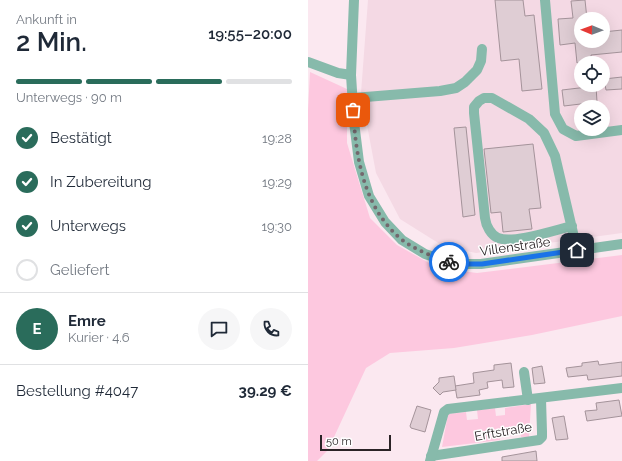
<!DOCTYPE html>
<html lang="de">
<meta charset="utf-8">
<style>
:root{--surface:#fff;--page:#f6f6f7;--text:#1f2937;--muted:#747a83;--line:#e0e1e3;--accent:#2a6c5b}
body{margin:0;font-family:Raleway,sans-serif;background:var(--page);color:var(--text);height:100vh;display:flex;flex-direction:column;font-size:15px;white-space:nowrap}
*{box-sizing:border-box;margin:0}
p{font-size:13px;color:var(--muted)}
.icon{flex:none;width:22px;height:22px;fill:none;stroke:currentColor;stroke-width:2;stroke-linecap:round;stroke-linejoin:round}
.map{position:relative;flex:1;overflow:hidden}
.panel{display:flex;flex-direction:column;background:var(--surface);width:308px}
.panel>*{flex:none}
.needle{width:26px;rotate:271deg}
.controls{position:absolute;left:266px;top:12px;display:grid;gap:8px}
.controls a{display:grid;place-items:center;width:36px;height:36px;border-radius:50%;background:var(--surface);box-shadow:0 4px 16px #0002;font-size:20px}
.scale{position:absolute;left:12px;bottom:10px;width:71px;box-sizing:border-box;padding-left:4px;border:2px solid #2a2326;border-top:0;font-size:11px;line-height:14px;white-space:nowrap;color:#2a2326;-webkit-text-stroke:3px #fff;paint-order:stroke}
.pin{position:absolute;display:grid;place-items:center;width:34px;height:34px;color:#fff;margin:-17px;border-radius:8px;box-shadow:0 2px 6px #0006}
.courier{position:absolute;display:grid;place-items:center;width:40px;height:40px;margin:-20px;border:3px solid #1a73e8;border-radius:50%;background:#fff;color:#222;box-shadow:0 1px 5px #0007}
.overview em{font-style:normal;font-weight:600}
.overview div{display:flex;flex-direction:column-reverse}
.overview{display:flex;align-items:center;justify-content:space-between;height:68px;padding:0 16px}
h1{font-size:26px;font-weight:600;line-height:30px}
.bar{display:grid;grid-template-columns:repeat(4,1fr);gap:6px 4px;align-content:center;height:48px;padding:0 16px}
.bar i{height:5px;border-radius:3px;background:var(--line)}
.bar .current{background:var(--accent)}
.bar p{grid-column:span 4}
.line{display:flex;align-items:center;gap:10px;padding:0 16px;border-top:1px solid var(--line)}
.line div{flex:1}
.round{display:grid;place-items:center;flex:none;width:42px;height:42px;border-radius:21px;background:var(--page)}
ol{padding:0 16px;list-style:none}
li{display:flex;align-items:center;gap:12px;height:44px}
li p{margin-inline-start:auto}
li .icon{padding:4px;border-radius:50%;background:var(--accent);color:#fff;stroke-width:4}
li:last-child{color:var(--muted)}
li i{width:22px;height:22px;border:2px solid var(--line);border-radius:50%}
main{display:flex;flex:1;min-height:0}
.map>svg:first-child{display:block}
</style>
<main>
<section class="panel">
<div class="overview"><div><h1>2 Min.</h1><p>Ankunft in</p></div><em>19:55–20:00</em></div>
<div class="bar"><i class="current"></i><i class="current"></i><i class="current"></i><i></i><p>Unterwegs · 90 m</p></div>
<ol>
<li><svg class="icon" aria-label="check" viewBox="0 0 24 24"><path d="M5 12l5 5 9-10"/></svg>Bestätigt<p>19:28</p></li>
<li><svg class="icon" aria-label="check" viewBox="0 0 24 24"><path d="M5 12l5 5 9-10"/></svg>In Zubereitung<p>19:29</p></li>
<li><svg class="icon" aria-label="check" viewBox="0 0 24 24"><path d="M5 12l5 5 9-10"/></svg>Unterwegs<p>19:30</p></li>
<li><i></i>Geliefert</li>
</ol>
<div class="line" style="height:72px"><b class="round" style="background:var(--accent);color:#fff">E</b><div><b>Emre</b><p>Kurier · 4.6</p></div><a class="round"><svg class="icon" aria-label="chat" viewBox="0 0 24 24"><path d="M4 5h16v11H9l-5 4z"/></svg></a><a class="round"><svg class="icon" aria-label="phone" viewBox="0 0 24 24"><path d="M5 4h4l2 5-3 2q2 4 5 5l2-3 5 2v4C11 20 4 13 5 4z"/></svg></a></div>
<div class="line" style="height:52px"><div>Bestellung #4047</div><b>39.29 €</b></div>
</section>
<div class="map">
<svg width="314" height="461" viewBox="0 0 314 461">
<rect width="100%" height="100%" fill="#fbe8f0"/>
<path fill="#f4d9e4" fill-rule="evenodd" d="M60,0H314V233L168,253L135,246L92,219L68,173L53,93ZM273,19H295V41H273ZM273,63H295V85H273ZM273,107H295V129H273Z"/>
<g fill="#fdc8df">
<path d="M2,72L39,89V143L62,218L89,245L130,268L169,273L314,255V316L224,335L146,348L82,353L58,368L20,450L9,461H0V110Z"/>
<path d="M223,404L221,437H213L211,429L191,434L192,440L134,447L140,414L158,412L159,420L170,419L169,410L187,408L188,416L197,415V408Z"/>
</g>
<g fill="#dfcdd4" stroke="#a4939a">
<path d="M187,0H215L217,16L226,15L234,89L214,91L211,59L193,61Z"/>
<path d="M277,0L279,19H273V41H295V32L314,30V52L283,55L284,63H269L267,43L252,45L250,19L265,18L263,1Z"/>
<path d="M314,77V89L298,90L296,79Z"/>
<path d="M288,86L289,102L256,106L254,90Z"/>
<path d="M158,127L167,215L155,217L146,128Z"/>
<path d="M225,144L233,208L221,209L224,229L195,232L193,212L183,213L176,149Z"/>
<path d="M290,361L291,365L314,362V376L280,380L279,375L260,377L258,368L274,366V363Z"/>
<path d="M203,363L206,387L195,388L194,380L179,382L180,388L171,390L172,395L149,398L147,386L166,383L165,373L186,370V365Z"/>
<path d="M234,366L237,383L226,384L224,368Z"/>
<path d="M146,376L148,390L135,392L132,395L125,388L131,382V378Z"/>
<path d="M311,400L314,416L279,421L277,411L289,410L288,403Z"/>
<path d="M109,406L123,410L117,432L103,428L102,426Z"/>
<path d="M256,416L260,439L248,440L244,418Z"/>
<path d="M228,451L229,461H194V457Z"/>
</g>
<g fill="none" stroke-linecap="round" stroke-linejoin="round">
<g stroke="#87baab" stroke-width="10">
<path d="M46,0L43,75L46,122L51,162L61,196L77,222L94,240L117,254L147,264H173L314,244"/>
<path d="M237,0L247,114L255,129L268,136L314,130"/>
<path d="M0,62L30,73L43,75"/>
<path d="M45,98L132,91L148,88L157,82L169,70L173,61L174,49"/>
<path d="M264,226C247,230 206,244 190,238C183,235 178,226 177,218L166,113V107L171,101L176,98H184L221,119L236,133L247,156L269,250"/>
<path d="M216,372L220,400"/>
<path d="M123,456L231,440L234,437V432L233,399"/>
<path d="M122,461L136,412L140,409L314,388"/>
</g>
</g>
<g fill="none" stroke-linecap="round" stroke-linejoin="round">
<path stroke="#73686d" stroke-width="4" stroke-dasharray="0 7.2" d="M45,110C48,157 55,207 93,239C107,250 124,256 141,262"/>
<path stroke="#1a73e8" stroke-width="5" d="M141,262L147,264H174L269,250"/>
</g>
<g text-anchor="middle" stroke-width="3" stroke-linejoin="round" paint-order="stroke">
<g font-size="13" fill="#2a2326" stroke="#fff">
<text transform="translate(207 246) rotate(-8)" y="5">Villenstraße</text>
<text transform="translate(195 431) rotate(-10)" y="5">Erftstraße</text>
</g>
</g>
</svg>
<div class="controls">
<a><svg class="needle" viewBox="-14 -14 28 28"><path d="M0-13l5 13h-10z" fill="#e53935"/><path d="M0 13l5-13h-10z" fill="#747a83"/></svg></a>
<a><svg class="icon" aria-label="locate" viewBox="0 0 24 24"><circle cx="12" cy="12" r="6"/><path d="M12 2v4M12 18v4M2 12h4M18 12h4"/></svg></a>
<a><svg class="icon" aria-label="layers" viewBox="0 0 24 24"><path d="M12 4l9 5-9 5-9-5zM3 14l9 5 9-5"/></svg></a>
</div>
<div class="scale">50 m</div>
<div class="pin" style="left:45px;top:110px;background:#ea580c"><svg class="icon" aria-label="bag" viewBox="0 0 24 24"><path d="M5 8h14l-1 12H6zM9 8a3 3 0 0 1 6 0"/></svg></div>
<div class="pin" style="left:269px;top:250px;background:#1f2937"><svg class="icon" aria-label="home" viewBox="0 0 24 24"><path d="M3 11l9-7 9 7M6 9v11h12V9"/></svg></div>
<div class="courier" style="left:141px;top:262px"><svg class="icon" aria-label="bike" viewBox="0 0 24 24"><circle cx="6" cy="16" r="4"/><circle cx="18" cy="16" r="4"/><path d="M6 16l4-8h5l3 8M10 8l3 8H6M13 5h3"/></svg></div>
</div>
</main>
